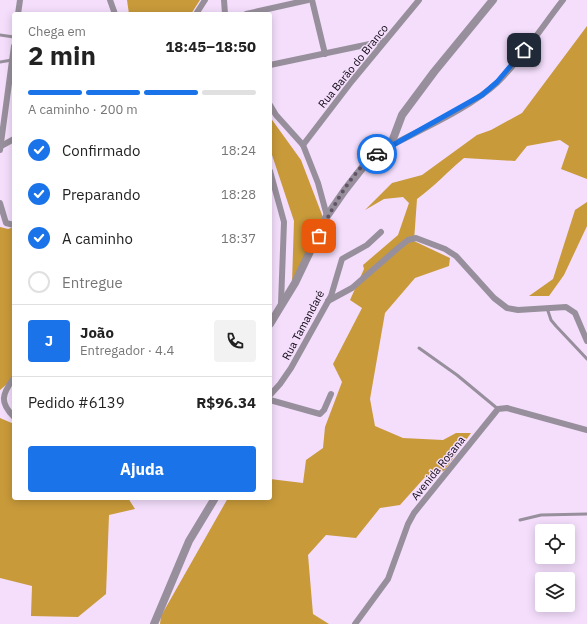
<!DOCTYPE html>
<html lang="pt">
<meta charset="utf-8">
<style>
:root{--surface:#fff;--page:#f2f2f2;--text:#222;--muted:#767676;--line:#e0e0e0;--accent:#1a73e8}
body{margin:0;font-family:"IBM Plex Sans",sans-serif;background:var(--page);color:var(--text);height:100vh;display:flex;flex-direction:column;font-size:15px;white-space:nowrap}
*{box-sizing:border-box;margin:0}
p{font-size:13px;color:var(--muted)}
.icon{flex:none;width:22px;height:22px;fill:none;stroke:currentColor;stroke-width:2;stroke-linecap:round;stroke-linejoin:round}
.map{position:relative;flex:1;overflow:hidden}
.details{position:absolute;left:12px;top:12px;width:260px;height:488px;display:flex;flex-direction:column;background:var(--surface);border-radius:4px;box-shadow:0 2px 10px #0003}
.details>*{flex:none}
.buttons{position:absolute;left:535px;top:524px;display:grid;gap:8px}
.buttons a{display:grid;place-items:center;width:40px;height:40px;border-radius:4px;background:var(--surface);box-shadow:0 2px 10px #0003;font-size:20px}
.pin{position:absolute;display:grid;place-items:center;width:34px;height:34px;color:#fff;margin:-17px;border-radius:8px;box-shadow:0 2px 6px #0006}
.courier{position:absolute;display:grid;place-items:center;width:40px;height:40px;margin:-20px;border:3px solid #1a73e8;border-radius:50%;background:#fff;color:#222;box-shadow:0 1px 5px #0007}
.headline em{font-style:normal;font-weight:700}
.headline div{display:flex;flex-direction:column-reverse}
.headline{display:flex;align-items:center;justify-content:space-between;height:68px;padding:0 16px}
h1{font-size:26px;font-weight:700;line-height:30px}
.bar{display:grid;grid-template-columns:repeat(4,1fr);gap:6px 4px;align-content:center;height:48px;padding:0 16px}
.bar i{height:5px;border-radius:3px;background:var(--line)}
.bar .on{background:var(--accent)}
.bar p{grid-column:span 4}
.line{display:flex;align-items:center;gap:10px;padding:0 16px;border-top:1px solid var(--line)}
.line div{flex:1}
.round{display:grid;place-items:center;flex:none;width:42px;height:42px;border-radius:4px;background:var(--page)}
ol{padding:0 16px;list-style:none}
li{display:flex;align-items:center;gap:12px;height:44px}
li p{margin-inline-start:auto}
li .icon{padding:4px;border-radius:50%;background:var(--accent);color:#fff;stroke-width:4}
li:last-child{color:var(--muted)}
li i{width:22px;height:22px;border:2px solid var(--line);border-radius:50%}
.cta{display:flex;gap:8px;margin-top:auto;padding:8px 16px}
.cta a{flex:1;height:46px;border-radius:4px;background:var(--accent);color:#fff;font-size:16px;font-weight:700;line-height:46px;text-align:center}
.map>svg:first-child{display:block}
</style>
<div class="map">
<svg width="587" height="624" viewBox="0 0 587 624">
<rect width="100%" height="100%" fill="#f4defc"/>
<g fill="#c89a3a">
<path d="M127,0H200L191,14H129Z"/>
<path d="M587,26V179L561,169L569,146L560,140L527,146L515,161L464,158C448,171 434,187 417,199L414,241L450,258L449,266L415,278L385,313L370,399L375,426L403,438L443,440L456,433H471L444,471L426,476L400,505L380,508L356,538L326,535L308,555L313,614L329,624H160L161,616L228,498H270V479L303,483L306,460L323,448L325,427L342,382L333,364L362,308L350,300L364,269L363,265L398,235L409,203L403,197L384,199L365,210L392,183L422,175L477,135L491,130L522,113Z"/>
<path d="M270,117L301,160L324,220L292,283L294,221L270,149Z"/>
<path d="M587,202V226L564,275L549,296H529L553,279L575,210Z"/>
<path d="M0,227L8,229L14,227V378L0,390Z"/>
<path d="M0,418L14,424V498H128L135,509L109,515L106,594L78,617L31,616L32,586L0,578Z"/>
</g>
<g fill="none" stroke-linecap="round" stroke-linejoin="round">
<g stroke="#988f9c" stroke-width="3">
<path d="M0,35L14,37"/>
<path d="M0,62L12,60"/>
<path d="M547,308L551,320L556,326L587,359"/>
<path d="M419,348L457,375L498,409"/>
<path d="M520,520L541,515L587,514"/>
</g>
<g stroke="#988f9c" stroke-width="6">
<path d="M110,0L115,14"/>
<path d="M224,0L225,14"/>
<path d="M312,0L325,54"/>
<path d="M18,14L20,0"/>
<path d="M196,14L205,0"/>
<path d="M246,14L308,0"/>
<path d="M270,65L384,41"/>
<path d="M270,105L276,115L303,145L318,183L327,216"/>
<path d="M303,145L352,81L419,0"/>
<path d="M1,146L14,139"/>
<path d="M390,146C424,128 470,108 498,82C522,58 542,27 563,0"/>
<path d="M0,150L14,46"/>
<path d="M270,171L284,222L281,304"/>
<path d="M0,203L6,223L14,225"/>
<path d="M328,301L352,288L398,248L408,240L416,238L445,249L456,256L494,298L507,308L518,310L566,307L575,313L587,341"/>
<path d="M14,378C1,395 0,403 14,417"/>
<path d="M270,395L280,384L291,368L331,296L342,259L367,245L381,232"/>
<path d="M270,400L320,414L324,410L331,394"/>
<path d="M355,624L388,579L408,524L414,513L498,409L507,408L587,430"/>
</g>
<g stroke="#988f9c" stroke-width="8">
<path d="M270,324L295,283L327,216L345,190L370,158L390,147L402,115L434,72L493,0"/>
<path d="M154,624L189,541L215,498"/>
</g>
</g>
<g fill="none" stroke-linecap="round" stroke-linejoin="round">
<path stroke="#605465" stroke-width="4" stroke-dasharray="0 7.2" d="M319,236C329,212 355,166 377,154"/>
<path stroke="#1a73e8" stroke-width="5" d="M377,154L482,95L497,82L524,50"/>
</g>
<g text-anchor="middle" stroke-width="3" stroke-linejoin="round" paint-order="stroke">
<g font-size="11" fill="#100913" stroke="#f4defc">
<text transform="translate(353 66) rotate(-51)" y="4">Rua Barão do Branco</text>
<text transform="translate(303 325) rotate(-62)" y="4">Rua Tamandaré</text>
<text transform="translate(438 468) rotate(-51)" y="4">Avenida Rosana</text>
</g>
</g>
</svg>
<div class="buttons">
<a><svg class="icon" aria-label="locate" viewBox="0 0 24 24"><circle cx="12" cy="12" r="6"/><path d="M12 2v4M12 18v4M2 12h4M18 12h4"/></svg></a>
<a><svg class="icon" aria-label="layers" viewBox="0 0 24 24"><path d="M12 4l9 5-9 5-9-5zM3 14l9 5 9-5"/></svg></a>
</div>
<div class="pin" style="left:319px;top:236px;background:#ea580c"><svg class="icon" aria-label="bag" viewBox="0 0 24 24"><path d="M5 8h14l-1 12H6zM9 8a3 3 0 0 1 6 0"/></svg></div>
<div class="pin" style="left:524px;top:50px;background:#1f2937"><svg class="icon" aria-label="home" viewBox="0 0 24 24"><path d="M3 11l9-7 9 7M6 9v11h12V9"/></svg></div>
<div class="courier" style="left:377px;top:154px"><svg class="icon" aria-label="car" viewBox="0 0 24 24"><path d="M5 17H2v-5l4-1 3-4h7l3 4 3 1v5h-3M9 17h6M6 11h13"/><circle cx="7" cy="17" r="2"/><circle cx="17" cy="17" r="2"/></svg></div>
<section class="details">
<div class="headline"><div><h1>2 min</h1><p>Chega em</p></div><em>18:45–18:50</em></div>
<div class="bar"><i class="on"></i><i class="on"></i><i class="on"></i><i></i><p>A caminho · 200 m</p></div>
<ol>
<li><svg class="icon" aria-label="check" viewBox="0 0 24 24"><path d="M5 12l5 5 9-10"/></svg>Confirmado<p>18:24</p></li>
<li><svg class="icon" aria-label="check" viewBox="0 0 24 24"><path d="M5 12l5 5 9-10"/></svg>Preparando<p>18:28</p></li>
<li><svg class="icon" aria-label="check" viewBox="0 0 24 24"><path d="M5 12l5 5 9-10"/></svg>A caminho<p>18:37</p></li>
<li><i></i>Entregue</li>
</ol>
<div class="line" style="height:72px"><b class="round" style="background:var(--accent);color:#fff">J</b><div><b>João</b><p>Entregador · 4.4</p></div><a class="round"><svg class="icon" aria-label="phone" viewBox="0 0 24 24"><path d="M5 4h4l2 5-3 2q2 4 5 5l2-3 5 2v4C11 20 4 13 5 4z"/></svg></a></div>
<div class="line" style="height:52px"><div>Pedido #6139</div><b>R$96.34</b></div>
<div class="cta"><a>Ajuda</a></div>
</section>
</div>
